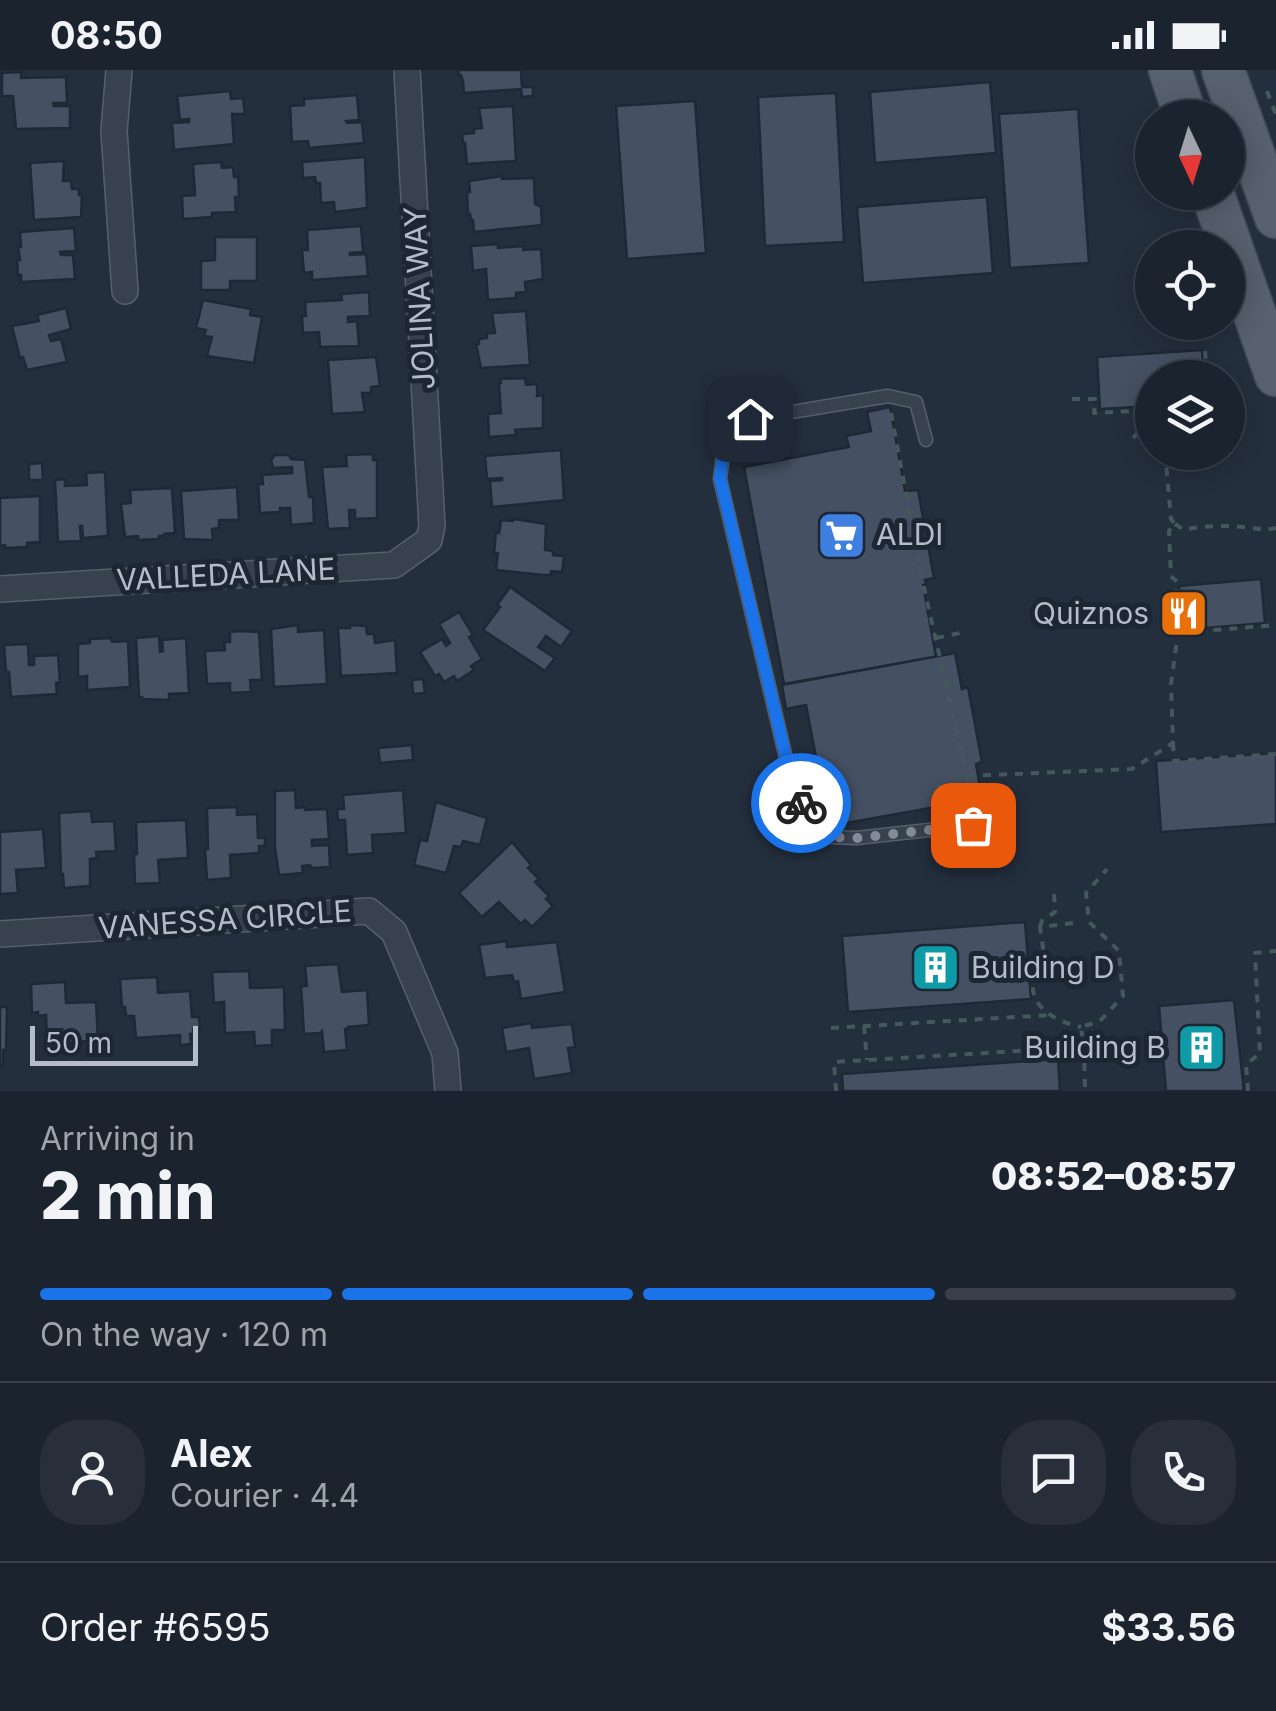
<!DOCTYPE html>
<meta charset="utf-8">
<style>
:root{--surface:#1b232e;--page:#282f3a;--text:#f1f3f6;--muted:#a0a4aa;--line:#39404a;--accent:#1a73e8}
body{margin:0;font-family:Inter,sans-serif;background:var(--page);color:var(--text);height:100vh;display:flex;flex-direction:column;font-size:38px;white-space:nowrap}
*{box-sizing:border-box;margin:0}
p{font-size:32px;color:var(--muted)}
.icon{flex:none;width:55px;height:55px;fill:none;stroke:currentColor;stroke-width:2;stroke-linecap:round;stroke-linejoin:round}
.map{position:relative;height:1021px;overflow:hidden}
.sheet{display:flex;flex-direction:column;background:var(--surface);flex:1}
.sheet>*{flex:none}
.needle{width:65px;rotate:176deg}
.controls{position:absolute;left:1135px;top:30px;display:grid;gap:20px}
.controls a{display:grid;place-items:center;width:110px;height:110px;border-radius:50%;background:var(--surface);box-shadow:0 5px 25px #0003,0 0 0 2px var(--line);font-size:50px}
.scale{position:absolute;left:30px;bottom:25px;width:168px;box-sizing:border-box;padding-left:10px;border:5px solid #b4bcc9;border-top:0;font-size:28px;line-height:35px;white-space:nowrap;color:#b4bcc9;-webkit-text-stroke:8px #1d2633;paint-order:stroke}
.pin{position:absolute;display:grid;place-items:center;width:85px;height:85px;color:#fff;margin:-42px;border-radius:20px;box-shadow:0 5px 15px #0006}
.courier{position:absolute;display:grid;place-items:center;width:100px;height:100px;margin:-50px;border:8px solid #1a73e8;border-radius:50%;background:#fff;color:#222;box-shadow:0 2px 12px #0007}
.overview em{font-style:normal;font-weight:800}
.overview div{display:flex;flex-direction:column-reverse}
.overview{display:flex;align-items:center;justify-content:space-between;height:170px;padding:0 40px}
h1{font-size:65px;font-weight:800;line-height:75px}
.bar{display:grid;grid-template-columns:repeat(4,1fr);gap:15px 10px;align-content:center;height:120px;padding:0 40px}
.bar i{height:12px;border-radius:8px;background:var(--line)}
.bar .selected{background:var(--accent)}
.bar p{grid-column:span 4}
.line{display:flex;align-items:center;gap:25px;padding:0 40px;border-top:2px solid var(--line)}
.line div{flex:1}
.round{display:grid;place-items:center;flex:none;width:105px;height:105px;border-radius:40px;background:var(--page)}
.status{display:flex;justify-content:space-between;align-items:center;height:70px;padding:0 50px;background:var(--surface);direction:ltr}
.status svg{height:28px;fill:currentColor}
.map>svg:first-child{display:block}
</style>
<div class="status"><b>08:50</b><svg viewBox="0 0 49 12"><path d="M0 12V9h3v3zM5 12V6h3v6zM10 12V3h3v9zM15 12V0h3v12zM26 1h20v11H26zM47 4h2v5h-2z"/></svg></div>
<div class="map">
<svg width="1276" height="1021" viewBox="0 0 1276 1021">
<rect width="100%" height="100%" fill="#242f3e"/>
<g fill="#455162" stroke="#1f2835" stroke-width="2.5">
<path d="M458,0H521L522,17H533V26L522,27L521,19L464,23L463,11L461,5L459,6Z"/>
<path d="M21,2V8L66,7L67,33H53L54,36H70V58L16,59L13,26H2V3Z"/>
<path d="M990,12L996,83L875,93L870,22Z"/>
<path d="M230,21L231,29L243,28L245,44H232L234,74L174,80L172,53L189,52V49L180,50L177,26Z"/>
<path d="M836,23L844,172L765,176L758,27Z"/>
<path d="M357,25L359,50L346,51L347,53L362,52L364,73L309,78L308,71L292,72L290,36L304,35V29Z"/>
<path d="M695,31L706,183L627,189L616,36Z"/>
<path d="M513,36L516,91L467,94L465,73H463L462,64L474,63V59L482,58L479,38Z"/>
<path d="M1078,39L1089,193L1010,198L999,44Z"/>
<path d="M365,87L367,138L335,142L334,132L321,133L320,113H316L315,107L303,108L302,92Z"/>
<path d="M64,91L63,111H71L72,119H79V125H82L81,147L34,150L30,93Z"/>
<path d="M221,92L222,98L233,97L234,107H238L239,127H235L236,142L212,143V147L183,149L182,126L195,125L193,94Z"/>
<path d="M502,106V109L534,108L535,134L541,137L542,155L474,162L473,150H471L470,144H468L467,122H470L469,111Z"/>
<path d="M987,127L993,203L863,213L857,137Z"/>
<path d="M361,156L363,182L350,183V185L366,184L368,206L312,210V202L304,203L302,180H308L307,160Z"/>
<path d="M74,158L76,181L60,182L61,185H73L75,209L21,212V205H18L17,190H20L18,177H21L20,162Z"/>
<path d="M215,167H257V211H230V220H201V191L215,190Z"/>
<path d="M498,174V178L523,176V180L541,179L543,209L525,212L526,222L516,223V228L488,230L486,199L473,201L471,176Z"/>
<path d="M369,222L370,246L348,247V252L357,251L359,276L320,277L319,262L303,263L302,246H306L305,232L342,230L341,224Z"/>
<path d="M203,230L251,239L250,245L262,247L254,293L207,286L212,267L204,266L206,260L196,258Z"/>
<path d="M66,238L71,259L49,265L51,271L61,269L67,292L27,300L23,287L20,288L12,256L39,251L37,245Z"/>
<path d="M526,241L530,295L481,298L476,274H479V269L487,268V263H495L492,243Z"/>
<path d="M1202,280L1204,308H1152V336L1100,339L1097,287Z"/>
<path d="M376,287L380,316L371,317V323H362L365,342L332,344L328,290Z"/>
<path d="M525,308L526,315L537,314V326L543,325V358L515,360L516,365L489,367L488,344L501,343L499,314L501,313L500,309Z"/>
<path d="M890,337L905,421L918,420L934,508L925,510L926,515H923L936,587L784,614L744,397L849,377L846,366L871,361L867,342Z"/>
<path d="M561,380L564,430L492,437L490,411L502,410V408L487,409L485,386Z"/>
<path d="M373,384V390H377V448L355,449V440H349L350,458L328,459L322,397L347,396L346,385Z"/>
<path d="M275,385H289L291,389L305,390L309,427H313L314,453L291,455L290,438H280V442L260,443L258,414H263L262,405L292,403V397L273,398L271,390Z"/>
<path d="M42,393L43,410H29V394Z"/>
<path d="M105,402L108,466L83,468L82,456H80L81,471L58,472L55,410L65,409V416L87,415L86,403Z"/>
<path d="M237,417L239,450H219V458L212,459L213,470L184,469L181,421Z"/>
<path d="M172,418L175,463L164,464V466H159V469L138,470V466L125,467L121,434L131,433L130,420Z"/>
<path d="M40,426V472L27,473V477L5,478V475L0,476V428Z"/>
<path d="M514,449L546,454L545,480L553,481V485L564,486L562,502L551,501V505H543L496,500L498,483H494L496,462L499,463L501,450L513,451Z"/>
<path d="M1261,509L1265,553L1183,560L1179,516Z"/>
<path d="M510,517L572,561L561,577L546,566L538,577L555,588L545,601L483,560L500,537L497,535Z"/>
<path d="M459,542L473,565L469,567L482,589L471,596L474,600L457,611L454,606L444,612L439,604L435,606L420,582L442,569L446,576L450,573L439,554Z"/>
<path d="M298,555V562L324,560L327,614L274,617L271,559Z"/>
<path d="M350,555L366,556L367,564H374L375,573L395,570L397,603L341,606L338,558H350Z"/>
<path d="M239,561L259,562L262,610H250L251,622L230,623V613L207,614L205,581L225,580L224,572H230V562Z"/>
<path d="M159,566L160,582L163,581L162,570L186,568L189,623L169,624V630L142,629V627H139L136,568Z"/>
<path d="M111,568L112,572L128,571L130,617L87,620V606L78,607V574L90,573V569Z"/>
<path d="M28,574L29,595H34V586L58,585L60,612L56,613L57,624L11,627L9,602H6L4,575Z"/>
<path d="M955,583L962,619L968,617L982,692L976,694L982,728L953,734V736L943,739L942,736L835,755L828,750L806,635L786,639L782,615Z"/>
<path d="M423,609L425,623L413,624L412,610Z"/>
<path d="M412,675L413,690L380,693L378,678Z"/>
<path d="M1276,683V754L1161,762L1156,691Z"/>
<path d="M295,720L296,738L305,737V740L327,739L329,769L312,770V776L329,775L330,797L312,798L310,795L302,796L303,803L279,805L275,778V721Z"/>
<path d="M403,720L406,763L372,765L373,783L347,785L345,750H338L337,739H344L343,725Z"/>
<path d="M436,732L487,748L480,775L463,771L461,777L454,776L446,803L414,795L420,770L427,771Z"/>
<path d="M237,737V745L257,744L258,768H265V776H259V783L230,785L231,808L207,810L205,779H208L207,738Z"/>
<path d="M91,741L92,752L114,751L116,781L96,782L97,788L90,789V816L64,818L63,804H61L59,743Z"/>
<path d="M186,750L188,788L158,790L160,813L135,814L134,784H137L136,752Z"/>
<path d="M43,759L46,798L16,800L18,823L0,824V762Z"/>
<path d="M512,772L531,795L528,798L539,809L535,812L549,826L546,829L553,836L532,857L525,850L521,854L499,832L482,847L459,823Z"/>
<path d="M1025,852L1031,929L848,942L842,866Z"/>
<path d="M506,871L507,877L557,872L565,922L521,929L518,911L514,912L512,905L485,908L479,875Z"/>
<path d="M338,894L342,922L367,920L369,955L348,957V959H345L347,980L324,982L322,961L320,963L304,964L301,916H307L305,896Z"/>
<path d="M249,901L250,918L284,917L285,960H272V975L255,976L254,962L225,963L224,932L214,933L212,902Z"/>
<path d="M157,907L158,923L190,921L192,947H199L200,958L193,959L194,964H190L191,974L180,975V965L136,968L134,946H126L125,937H122L120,909Z"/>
<path d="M65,912L66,933L96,932L98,970L67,973L68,983H52L51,973L47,974L46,945L38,946V942L32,943L31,914Z"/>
<path d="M1234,930L1244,1021H1166L1159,936Z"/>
<path d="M0,937H7L6,980H3V995H0Z"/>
<path d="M531,953L532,958L572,954L575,977L568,978L572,1003L534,1009L529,978L506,982L502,958Z"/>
<path d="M1058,989L1060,1021H843L842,1004Z"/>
</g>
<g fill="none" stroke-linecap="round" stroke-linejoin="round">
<defs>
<path id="service" d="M926,370L916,332L888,326L750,349L724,378L720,409L790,705L804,740L832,767L857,768L973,755L1002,743"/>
<g id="minor">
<path d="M119,0L114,61L125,221"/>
<path d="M0,519L394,495L429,470L432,456L407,0"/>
<path d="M0,864L369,841L394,862L445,983L448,1021"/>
</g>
<g id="primary">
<path d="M1170,0L1186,48"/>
<path d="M1223,0L1276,147"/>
<path d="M1212,122L1276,305"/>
</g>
</defs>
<use href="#service" stroke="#565f6c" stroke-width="15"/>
<use href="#minor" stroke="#565f6c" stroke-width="28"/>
<use href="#primary" stroke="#414a57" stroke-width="45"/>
<g stroke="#44595c" stroke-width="4" stroke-dasharray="8 8" stroke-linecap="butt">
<path d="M1267,21L1276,45"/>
<path d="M1205,281L1207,308"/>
<path d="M1072,329H1095L1094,343L1152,340"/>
<path d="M891,343L920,500L971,725"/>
<path d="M1133,368L1152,349"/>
<path d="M1165,382L1171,449L1175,454L1169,461L1171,506L1178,513L1174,531L1178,563L1276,555"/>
<path d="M1175,454L1184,460C1205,455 1230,455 1251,458C1261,459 1266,460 1276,458"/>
<path d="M936,568L965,562"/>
<path d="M1173,673L1174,691L1276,684"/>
<path d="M967,706L1132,699L1173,673L1171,614L1178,563"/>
<path d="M1073,853L1040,857C1041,866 1045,881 1042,890C1041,895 1036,898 1034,904C1026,937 1055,951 1081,957"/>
<path d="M1040,857L1042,851L1055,842L1054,824"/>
<path d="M864,956L867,990"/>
<path d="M831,958L1050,945"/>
<path d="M1084,977L1085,1021"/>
<path d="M836,1021L834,992L1084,977L1081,957L1100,951L1123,926L1119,881L1089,852L1086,823L1107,799"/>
<path d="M1248,1021L1246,994L1260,984L1255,883L1276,881"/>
</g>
<use href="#service" stroke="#38414e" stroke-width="12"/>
<use href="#minor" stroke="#38414e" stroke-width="25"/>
<use href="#primary" stroke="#56606e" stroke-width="42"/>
</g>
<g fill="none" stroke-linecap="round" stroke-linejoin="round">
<path stroke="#828b98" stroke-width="10" stroke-dasharray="0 18" d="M801,733L804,740L832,767L857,768L973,755"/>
<path stroke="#1a73e8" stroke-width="12" d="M750,349L724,378L720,408L790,705L801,733"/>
</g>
<defs>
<symbol id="supermarket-square" viewBox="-11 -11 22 22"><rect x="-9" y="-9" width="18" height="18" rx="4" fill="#3f7fe0" stroke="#1d2633"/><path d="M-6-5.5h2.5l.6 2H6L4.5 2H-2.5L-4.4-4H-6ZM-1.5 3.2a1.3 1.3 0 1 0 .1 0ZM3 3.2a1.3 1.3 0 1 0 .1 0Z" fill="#fff"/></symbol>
<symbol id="restaurant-square" viewBox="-11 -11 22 22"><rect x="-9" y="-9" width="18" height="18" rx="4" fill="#e8710a" stroke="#1d2633"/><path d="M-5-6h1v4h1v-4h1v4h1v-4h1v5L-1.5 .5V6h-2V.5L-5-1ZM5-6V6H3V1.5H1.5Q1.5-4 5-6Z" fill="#fff"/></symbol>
<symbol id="building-square" viewBox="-11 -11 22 22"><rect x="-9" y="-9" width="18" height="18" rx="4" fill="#0f9aa8" stroke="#1d2633"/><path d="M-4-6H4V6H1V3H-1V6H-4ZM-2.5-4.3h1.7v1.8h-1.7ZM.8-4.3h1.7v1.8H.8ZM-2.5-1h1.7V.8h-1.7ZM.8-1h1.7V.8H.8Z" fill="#fff"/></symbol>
</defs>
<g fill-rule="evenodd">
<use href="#supermarket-square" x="814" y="438" width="55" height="55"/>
<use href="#restaurant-square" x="1156" y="516" width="55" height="55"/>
<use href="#building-square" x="908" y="870" width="55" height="55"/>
<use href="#building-square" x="1174" y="950" width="55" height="55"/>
</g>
<g text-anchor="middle" stroke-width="10" stroke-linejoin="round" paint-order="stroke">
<g font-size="30" fill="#b4bcc9" stroke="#1d2633">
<text transform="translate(420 228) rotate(-93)" y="10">JOLINA WAY</text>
<text transform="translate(226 505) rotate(-3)" y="10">VALLEDA LANE</text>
<text transform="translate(225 850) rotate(-4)" y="10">VANESSA CIRCLE</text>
</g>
<g font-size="30" fill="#b4bcc9" stroke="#1d2633" text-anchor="start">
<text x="876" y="475">ALDI</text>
<text x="1149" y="554" text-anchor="end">Quiznos</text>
<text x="971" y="908">Building D</text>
<text x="1166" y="988" text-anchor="end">Building B</text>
</g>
</g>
</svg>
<div class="controls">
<a><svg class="needle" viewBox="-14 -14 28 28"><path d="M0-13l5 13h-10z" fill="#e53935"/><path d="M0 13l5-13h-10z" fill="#a0a4aa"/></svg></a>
<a><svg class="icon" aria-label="locate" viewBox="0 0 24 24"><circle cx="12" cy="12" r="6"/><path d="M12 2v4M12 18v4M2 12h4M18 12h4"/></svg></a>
<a><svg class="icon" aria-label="layers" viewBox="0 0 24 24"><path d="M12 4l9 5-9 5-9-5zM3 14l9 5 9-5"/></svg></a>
</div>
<div class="scale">50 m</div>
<div class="pin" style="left:973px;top:755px;background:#ea580c"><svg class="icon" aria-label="bag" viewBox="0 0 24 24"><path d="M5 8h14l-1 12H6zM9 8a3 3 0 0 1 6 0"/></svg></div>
<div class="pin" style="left:750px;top:349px;background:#1f2937"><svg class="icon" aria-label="home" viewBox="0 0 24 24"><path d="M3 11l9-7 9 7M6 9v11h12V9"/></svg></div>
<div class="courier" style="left:801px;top:733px"><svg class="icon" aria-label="bike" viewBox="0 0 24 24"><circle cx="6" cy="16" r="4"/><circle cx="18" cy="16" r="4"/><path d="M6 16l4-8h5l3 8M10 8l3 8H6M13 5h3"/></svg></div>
</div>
<section class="sheet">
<div class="overview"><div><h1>2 min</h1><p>Arriving in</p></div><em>08:52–08:57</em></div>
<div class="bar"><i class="selected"></i><i class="selected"></i><i class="selected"></i><i></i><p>On the way · 120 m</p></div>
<div class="line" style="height:180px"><a class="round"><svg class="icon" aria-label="person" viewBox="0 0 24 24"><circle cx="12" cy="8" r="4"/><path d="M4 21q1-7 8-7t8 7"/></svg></a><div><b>Alex</b><p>Courier · 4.4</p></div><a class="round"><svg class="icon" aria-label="chat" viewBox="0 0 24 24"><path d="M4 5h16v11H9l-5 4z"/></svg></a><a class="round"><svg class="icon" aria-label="phone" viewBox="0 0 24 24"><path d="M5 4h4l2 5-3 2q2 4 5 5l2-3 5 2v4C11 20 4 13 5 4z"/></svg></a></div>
<div class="line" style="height:130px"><div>Order #6595</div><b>$33.56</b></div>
</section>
